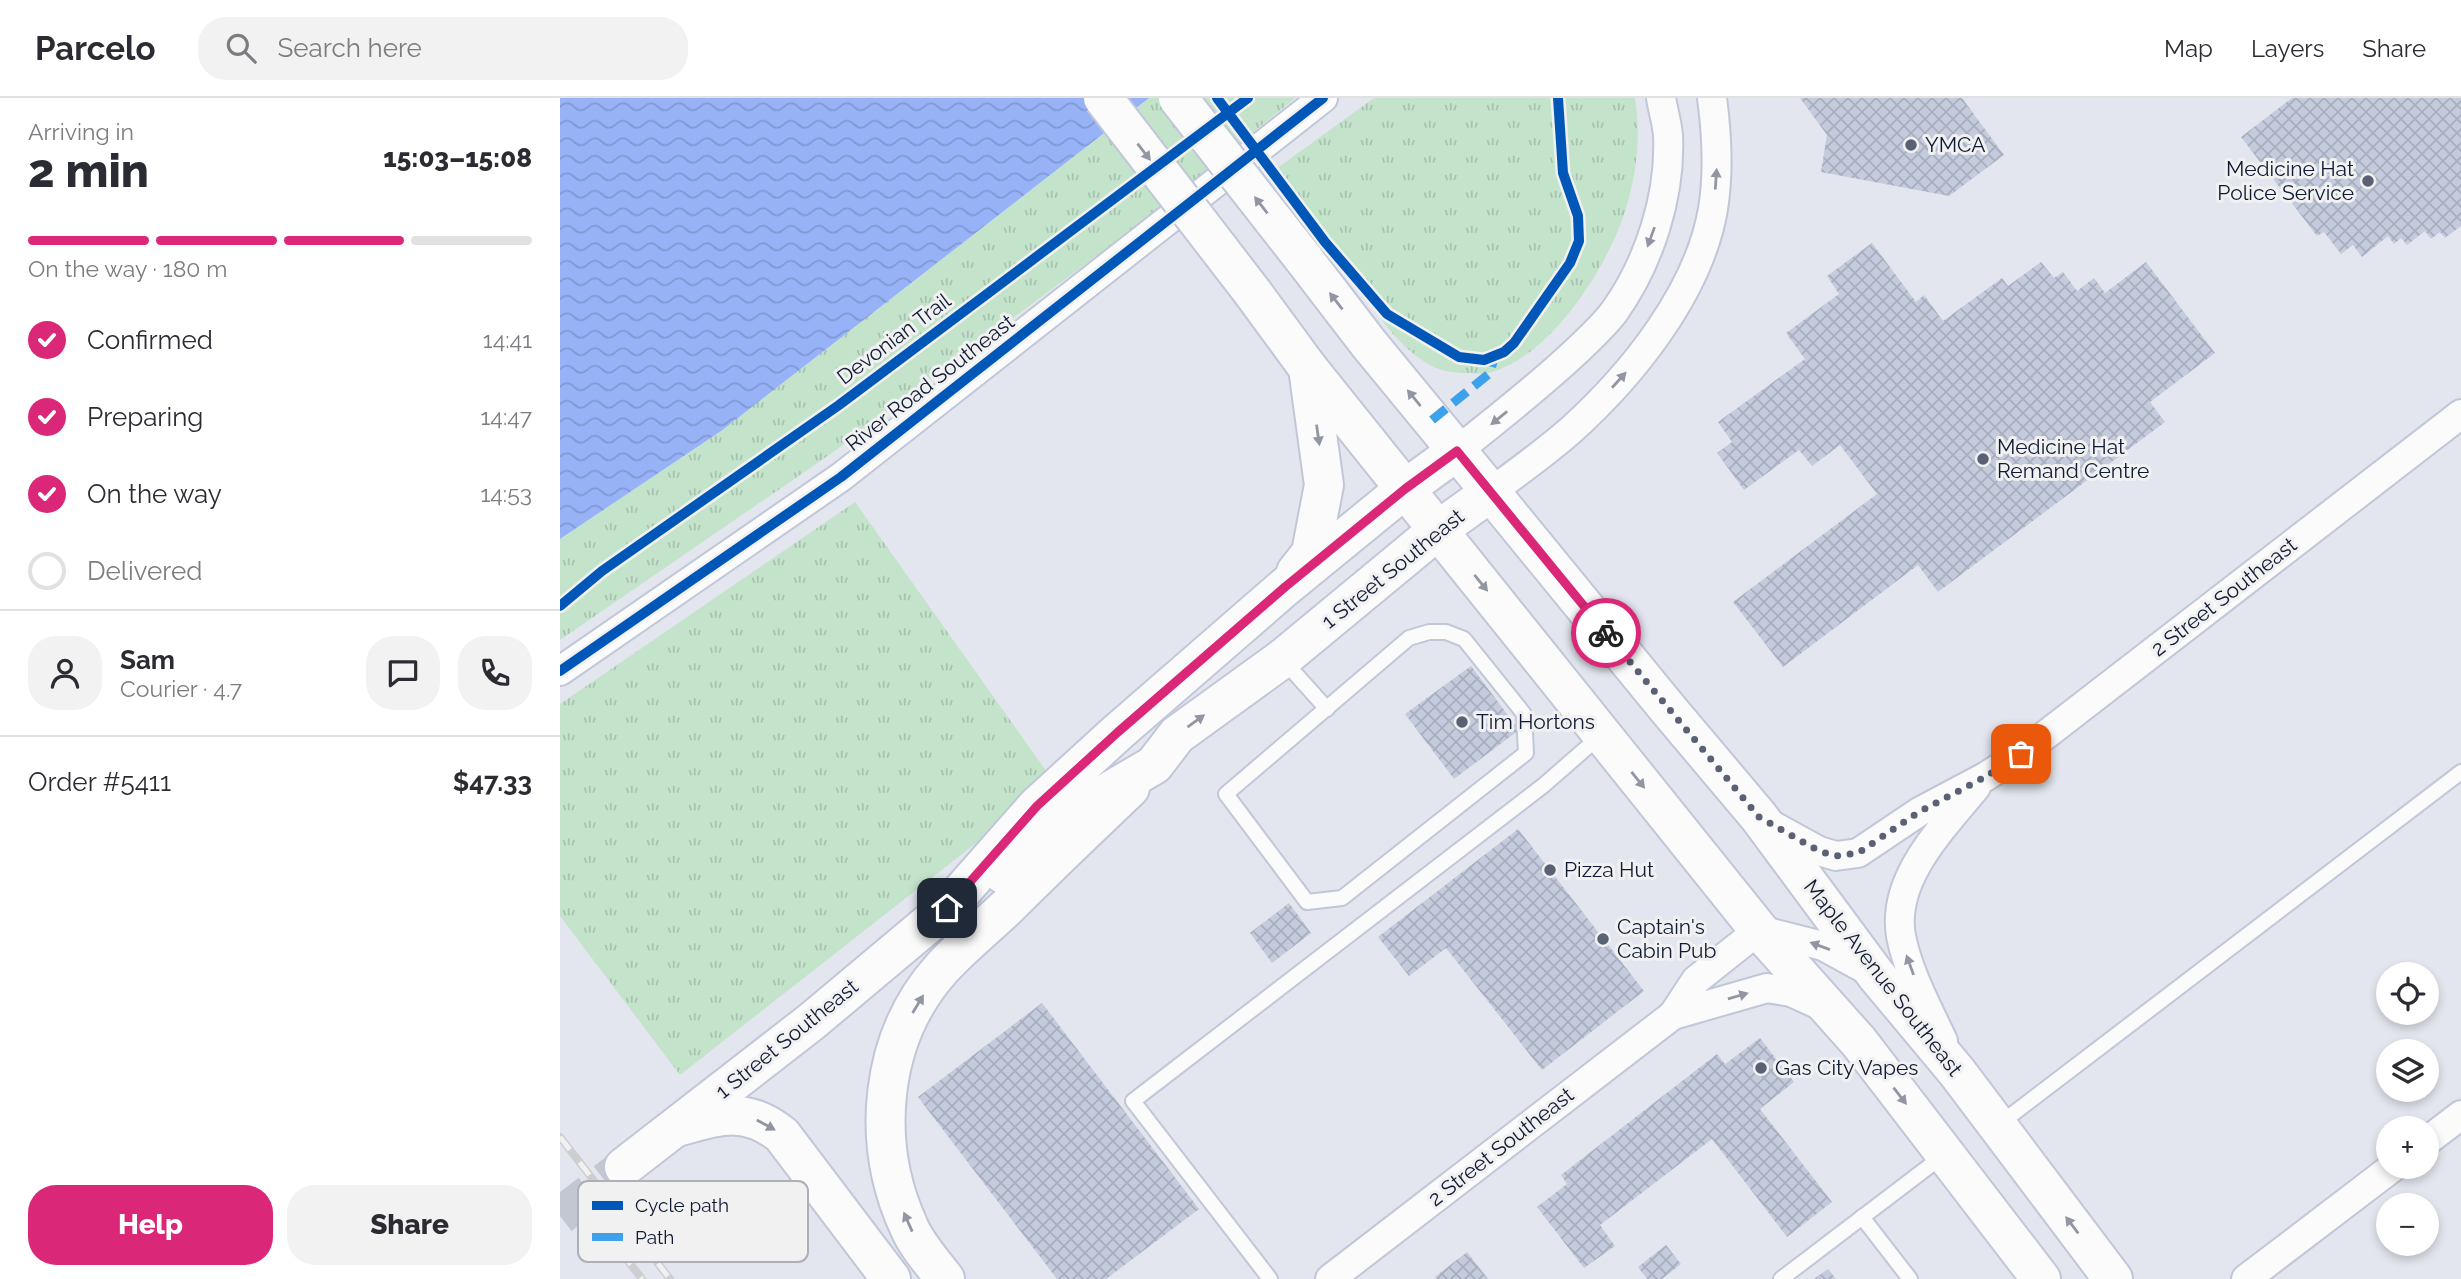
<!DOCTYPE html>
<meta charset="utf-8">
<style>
:root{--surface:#fff;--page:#f2f2f3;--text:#2b2b33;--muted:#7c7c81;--line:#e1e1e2;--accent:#db2777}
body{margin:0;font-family:Raleway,sans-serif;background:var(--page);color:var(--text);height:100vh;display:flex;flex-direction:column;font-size:26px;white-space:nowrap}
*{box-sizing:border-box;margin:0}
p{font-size:23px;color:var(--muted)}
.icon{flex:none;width:38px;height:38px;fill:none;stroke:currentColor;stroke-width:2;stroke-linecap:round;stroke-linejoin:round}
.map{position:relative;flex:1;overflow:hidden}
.sheet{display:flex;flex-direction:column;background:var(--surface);width:560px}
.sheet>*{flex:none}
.controls{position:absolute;left:1816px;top:864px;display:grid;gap:14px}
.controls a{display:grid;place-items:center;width:63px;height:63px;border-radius:50%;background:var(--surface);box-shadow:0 4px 10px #0003;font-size:35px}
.pin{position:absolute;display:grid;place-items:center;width:60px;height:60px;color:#fff;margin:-30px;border-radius:14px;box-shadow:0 4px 10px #0006}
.courier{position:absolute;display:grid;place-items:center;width:70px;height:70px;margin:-35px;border:5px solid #db2777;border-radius:50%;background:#fff;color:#222;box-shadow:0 2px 9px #0007}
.summary em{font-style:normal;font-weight:800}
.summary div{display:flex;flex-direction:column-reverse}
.summary{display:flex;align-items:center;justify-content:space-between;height:119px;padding:0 28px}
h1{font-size:46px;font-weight:800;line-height:52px}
.bar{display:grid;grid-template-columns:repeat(4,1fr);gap:10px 7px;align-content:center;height:84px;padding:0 28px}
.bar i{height:9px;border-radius:5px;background:var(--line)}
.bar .current{background:var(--accent)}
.bar p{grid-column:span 4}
.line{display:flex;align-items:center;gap:18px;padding:0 28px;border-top:2px solid var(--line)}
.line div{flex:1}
.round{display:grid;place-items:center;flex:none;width:74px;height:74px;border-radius:28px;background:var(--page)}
ol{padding:0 28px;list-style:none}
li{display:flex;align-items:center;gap:21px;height:77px}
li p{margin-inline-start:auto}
li .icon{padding:7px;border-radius:50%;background:var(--accent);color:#fff;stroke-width:4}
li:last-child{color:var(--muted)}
li i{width:38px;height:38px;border:4px solid var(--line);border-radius:50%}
.primary-button{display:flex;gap:14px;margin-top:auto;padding:14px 28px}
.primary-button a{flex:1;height:80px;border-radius:28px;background:var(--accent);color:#fff;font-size:28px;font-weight:800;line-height:80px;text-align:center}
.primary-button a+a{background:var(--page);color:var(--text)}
header{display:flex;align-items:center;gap:42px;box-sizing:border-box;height:98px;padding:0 35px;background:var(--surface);border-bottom:2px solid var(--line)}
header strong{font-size:33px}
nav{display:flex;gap:38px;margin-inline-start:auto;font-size:24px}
.search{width:490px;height:63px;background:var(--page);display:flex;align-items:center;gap:18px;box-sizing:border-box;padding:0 24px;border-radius:28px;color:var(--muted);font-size:26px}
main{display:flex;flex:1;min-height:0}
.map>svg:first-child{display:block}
</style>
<header>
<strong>Parcelo</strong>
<div class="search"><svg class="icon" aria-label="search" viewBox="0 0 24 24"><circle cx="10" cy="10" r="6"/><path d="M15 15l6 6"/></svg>Search here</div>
<nav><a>Map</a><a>Layers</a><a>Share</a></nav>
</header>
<main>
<section class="sheet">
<div class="summary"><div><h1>2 min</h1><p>Arriving in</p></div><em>15:03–15:08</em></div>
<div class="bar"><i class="current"></i><i class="current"></i><i class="current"></i><i></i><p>On the way · 180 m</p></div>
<ol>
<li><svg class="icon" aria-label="check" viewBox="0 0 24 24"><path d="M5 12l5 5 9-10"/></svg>Confirmed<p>14:41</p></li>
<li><svg class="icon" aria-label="check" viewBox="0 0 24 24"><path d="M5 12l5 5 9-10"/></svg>Preparing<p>14:47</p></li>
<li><svg class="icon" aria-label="check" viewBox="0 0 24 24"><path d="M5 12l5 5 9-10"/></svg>On the way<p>14:53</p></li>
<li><i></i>Delivered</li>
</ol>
<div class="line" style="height:126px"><a class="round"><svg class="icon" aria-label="person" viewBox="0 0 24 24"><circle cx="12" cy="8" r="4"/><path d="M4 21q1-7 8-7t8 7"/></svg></a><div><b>Sam</b><p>Courier · 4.7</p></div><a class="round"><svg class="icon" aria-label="chat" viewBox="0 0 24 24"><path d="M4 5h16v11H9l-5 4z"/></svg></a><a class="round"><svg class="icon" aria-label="phone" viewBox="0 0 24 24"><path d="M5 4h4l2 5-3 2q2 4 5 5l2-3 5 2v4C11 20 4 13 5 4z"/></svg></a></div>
<div class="line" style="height:91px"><div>Order #5411</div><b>$47.33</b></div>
<div class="primary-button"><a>Help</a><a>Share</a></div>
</section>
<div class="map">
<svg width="1901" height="1181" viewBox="0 0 1901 1181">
<defs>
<pattern id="grass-tufts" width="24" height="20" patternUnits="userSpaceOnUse" patternTransform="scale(1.75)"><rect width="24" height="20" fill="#c4e3cb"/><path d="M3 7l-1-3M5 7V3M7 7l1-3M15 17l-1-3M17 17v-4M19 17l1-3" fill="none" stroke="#a7c2af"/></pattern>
<pattern id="water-waves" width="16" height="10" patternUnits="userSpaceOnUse" patternTransform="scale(1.75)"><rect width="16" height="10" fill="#97b2f7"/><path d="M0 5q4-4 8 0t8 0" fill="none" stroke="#8198d4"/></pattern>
<pattern id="building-cross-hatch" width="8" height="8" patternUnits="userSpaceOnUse" patternTransform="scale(1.75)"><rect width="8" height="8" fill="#c4cbdd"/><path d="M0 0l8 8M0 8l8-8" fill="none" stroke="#a7aebe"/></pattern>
</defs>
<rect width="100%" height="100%" fill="#e3e6ee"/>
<g fill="url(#grass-tufts)">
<path d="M589,0H735L602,109L272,355L0,542V441L161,333Z"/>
<path d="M814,0H1075C1081,38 1077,74 1066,110C1049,167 992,257 932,274C925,277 914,275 906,275C894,275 880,273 870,267C833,246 810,205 787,172C763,138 740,105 716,71Z"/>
<path d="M295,404L494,684L120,977L0,818V606Z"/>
</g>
<path fill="url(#water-waves)" d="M0,0H589L161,333L0,441Z"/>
<g fill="url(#building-cross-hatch)">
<path d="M1240,0H1402L1444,57L1389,98L1261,74L1267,37Z"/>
<path d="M1732,0H1901V128L1885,140L1880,134L1871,141L1865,133L1847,147L1841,140L1834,146L1828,138L1802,159L1793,147L1781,156L1764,134L1757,138L1681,39Z"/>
<path d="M1312,145L1356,204L1364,197L1383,223L1442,180L1448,188L1481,164L1494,180L1503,174L1517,193L1534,180L1545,195L1586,164L1655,255L1590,304L1605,324L1378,494L1358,467L1223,569L1173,504L1317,396L1280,347L1252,368L1239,352L1184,392L1157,355L1172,344L1158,324L1245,261L1226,235L1279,196L1267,178Z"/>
<path d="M911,568L959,632L894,681L845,616Z"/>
<path d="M958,731L1084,893L982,972L886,850L849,878L818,839Z"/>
<path d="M729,805L751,835L712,865L690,835Z"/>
<path d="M482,905L639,1111L546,1181H497L358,999Z"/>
<path d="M1200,940L1234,984L1200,1011L1272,1104L1227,1139L1152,1041L1040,1127L1055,1148L1024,1170L977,1109L1007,1086L1001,1077L1157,956L1165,966Z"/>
<path d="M1106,1147L1121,1166L1102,1181H1087L1078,1169Z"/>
<path d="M907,1154L928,1181H877L875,1179Z"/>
<path d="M1268,1171L1276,1181H1254Z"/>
</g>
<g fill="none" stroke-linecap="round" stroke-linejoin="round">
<path stroke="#c3c7d2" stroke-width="38" stroke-dasharray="38 19" stroke-linecap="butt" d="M0,1118L64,1069"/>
<defs>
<g id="lane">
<path d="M869,534H886L904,541L964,616L966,655L782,800L747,804L666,696L849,540Z"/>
<path d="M723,562L767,611"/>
<path d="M1437,1028L1901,674"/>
<path d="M1302,1119L1350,1181"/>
<path d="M710,1181L573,1003L984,687L1040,638"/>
<path d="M1221,1181L1384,1057"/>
</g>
<g id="street">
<path d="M897,353C935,323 973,293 1009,260C1024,246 1041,231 1054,214C1089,165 1111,98 1108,37C1107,25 1103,12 1101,0"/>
<path d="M931,394C958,374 986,354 1011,332C1072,277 1139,194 1153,111C1159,74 1157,37 1152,0"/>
<path d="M0,573L281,379L763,0"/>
<path d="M1210,726L1259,753L1276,758L1298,755L1359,714L1425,679L1461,656L1901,316"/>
<path d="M1113,917L1207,890L1231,894L1264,909"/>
<path d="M1383,943C1367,909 1348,874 1341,838C1331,780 1383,730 1416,689"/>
<path d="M1867,1043L1901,1017"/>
<path d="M770,1181L1113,917L1136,882L1199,832L1263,848L1307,872"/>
<path d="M1686,1181L1833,1069"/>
</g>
<g id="secondary">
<path d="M743,160L809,246L897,353"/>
<path d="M693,195L748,270L845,391"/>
<path d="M117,1029C158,1018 185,1007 222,1037L331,1181"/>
<path d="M385,1181C373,1165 357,1148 349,1129C310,1044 319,940 382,870C402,848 426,829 448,808C488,768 529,729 570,690"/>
</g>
<g id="primary">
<path d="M845,391L1199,832L1299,944L1481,1181"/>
<path d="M736,474L751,455L764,387L748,270"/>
<path d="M443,776L521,710L594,667L617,637L722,561L878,432L931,394"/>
<path d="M64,1069L251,924L387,810L477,708L558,634L725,489L845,391L897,353L1108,611L1199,719L1316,877L1397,974L1553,1181"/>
</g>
</defs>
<use href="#lane" stroke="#c1c7d8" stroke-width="18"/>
<use href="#street" stroke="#c1c7d8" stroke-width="32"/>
<use href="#secondary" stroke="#c1c7d8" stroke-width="42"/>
<use href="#primary" stroke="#c1c7d8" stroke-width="42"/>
<use href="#lane" stroke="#fbfbfc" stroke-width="14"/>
<use href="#street" stroke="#fbfbfc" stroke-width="28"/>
<use href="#secondary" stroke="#fbfbfc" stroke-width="38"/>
<use href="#primary" stroke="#fbfbfc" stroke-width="38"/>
<defs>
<g id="rail">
<path d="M0,1039L110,1181"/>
<path d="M61,1154L82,1181"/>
</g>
</defs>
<use href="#rail" stroke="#cdced1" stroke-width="8"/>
<use href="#rail" stroke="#f1f1f1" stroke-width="5" stroke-dasharray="16" stroke-linecap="butt"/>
<defs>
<g id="secondary-bridge">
<path d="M543,0L693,195"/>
<path d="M618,0L743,160"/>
</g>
</defs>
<use href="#secondary-bridge" stroke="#c1c7d8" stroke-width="42" stroke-linecap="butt"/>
<use href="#secondary-bridge" stroke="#fbfbfc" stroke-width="38"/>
<path stroke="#3da2eb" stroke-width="9" stroke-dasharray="18 9" stroke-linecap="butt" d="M872,322L930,275L934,260"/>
<defs>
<g id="cycleway">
<path d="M657,0L765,144L827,216L899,259L924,262L944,254L954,245L1010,165L1019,143L1018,118L1003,75L998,0"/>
<path d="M0,508L42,473L279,307L688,0"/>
<path d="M0,573L281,379L763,0"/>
</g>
</defs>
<use href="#cycleway" stroke="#f1f1f1" stroke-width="15"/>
<use href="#cycleway" stroke="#0057b8" stroke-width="10"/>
</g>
<defs><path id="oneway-solid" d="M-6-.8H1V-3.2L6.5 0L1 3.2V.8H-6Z" transform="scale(1.75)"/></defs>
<g fill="#9196a2">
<use href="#oneway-solid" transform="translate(584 54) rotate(52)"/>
<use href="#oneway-solid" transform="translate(1156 81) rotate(-86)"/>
<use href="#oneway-solid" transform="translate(701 107) rotate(-128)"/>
<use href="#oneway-solid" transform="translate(1091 139) rotate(110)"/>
<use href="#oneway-solid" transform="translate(776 203) rotate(-128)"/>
<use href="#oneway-solid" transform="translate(1059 282) rotate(-48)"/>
<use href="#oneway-solid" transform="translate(854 300) rotate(-129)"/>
<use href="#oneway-solid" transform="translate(939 320) rotate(141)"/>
<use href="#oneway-solid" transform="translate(758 337) rotate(82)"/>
<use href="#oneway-solid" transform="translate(921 485) rotate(51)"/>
<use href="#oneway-solid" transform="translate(636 623) rotate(-36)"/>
<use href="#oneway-solid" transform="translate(1078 682) rotate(51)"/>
<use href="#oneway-solid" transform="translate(1260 848) rotate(-160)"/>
<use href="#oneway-solid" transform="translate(1350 867) rotate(-110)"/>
<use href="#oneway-solid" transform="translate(1178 898) rotate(-16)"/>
<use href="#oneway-solid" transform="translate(358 906) rotate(-59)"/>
<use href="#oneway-solid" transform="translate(1340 998) rotate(52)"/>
<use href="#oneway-solid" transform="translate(206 1027) rotate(29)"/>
<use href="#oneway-solid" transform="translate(348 1124) rotate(-114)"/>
<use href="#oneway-solid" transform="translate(1512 1127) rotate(-127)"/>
</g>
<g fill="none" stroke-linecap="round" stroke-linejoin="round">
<path stroke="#5a6175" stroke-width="7" stroke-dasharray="0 12.6" d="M1046,535L1199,719L1259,753L1276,758L1298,755L1359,714L1425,679L1461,656"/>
<path stroke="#db2777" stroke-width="9" d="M387,810L477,708L558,634L725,489L845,391L897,353L1046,535"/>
</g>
<g fill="#5a6175" stroke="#f1f1f1" stroke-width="2.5">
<circle cx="1351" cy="47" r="7"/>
<circle cx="1808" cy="83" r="7"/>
<circle cx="1423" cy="361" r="7"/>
<circle cx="902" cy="624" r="7"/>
<circle cx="990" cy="772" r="7"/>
<circle cx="1043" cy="841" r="7"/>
<circle cx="1201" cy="970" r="7"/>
</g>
<g text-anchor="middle" stroke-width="6" stroke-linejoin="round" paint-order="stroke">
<g font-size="21" fill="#101a34" stroke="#f1f1f1" text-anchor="start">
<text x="1365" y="54">YMCA</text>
<text x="1794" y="78" text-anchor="end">Medicine Hat<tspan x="1794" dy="24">Police Service</tspan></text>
<text x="1437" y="356">Medicine Hat<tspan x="1437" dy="24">Remand Centre</tspan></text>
<text x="916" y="631">Tim Hortons</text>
<text x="1004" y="779">Pizza Hut</text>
<text x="1057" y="836">Captain's<tspan x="1057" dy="24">Cabin Pub</tspan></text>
<text x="1215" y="977">Gas City Vapes</text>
</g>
<g font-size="21" fill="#101a34" stroke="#f1f1f1">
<text transform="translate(334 241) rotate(-37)" y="7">Devonian Trail</text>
<text transform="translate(370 285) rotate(-38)" y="7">River Road Southeast</text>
<text transform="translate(833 471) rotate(-39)" y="7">1 Street Southeast</text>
<text transform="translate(1664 499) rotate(-38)" y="7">2 Street Southeast</text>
<text transform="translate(1323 880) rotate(52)" y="7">Maple Avenue Southeast</text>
<text transform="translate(227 941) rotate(-39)" y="7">1 Street Southeast</text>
<text transform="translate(941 1049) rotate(-38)" y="7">2 Street Southeast</text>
</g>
</g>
<rect x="18" y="1083" width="230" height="81" rx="10" fill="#f1f1f1" stroke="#aeb0b8" stroke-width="2"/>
<rect x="32" y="1103" width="31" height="9" fill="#0057b8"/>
<rect x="32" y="1135" width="31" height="8" fill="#3da2eb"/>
<g font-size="19" fill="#101a34">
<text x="75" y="1114">Cycle path</text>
<text x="75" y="1146">Path</text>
</g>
</svg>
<div class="controls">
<a><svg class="icon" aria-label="locate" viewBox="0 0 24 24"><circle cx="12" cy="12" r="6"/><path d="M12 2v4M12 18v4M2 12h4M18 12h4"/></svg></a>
<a><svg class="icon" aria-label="layers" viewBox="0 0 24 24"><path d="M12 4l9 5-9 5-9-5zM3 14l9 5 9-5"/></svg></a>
<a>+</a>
<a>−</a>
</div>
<div class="pin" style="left:1461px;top:656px;background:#ea580c"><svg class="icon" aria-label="bag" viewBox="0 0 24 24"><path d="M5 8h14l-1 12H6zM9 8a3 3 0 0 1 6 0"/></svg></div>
<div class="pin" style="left:387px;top:810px;background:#1f2937"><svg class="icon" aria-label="home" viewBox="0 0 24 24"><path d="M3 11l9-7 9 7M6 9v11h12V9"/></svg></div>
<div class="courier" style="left:1046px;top:535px"><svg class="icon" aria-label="bike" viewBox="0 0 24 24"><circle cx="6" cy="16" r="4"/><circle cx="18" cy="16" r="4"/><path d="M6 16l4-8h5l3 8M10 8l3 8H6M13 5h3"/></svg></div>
</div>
</main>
